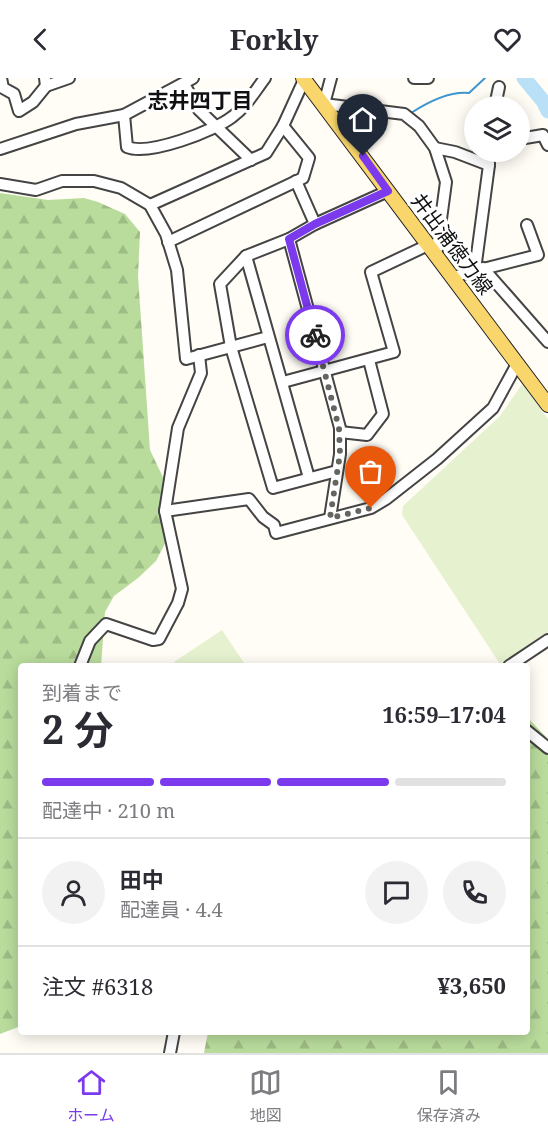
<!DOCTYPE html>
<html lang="ja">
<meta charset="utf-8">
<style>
:root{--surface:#fff;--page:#f2f2f3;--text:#2b2b33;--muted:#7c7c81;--line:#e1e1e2;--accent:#7c3aed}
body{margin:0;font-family:"Noto Serif","Noto Sans JP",serif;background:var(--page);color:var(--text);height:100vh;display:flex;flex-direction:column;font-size:22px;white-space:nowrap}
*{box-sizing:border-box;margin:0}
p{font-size:20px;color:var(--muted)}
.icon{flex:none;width:33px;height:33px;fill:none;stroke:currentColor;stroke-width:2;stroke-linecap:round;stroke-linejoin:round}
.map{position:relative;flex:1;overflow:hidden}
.side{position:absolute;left:18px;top:585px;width:512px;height:372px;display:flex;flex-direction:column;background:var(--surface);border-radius:6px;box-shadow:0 3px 15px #0003}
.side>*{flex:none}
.fabs{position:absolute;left:464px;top:18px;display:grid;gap:12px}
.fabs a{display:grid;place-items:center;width:66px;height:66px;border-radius:50%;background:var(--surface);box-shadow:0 3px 15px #0003;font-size:30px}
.pin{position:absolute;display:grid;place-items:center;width:51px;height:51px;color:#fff;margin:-62px -26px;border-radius:50% 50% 50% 0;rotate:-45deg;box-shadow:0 0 6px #0007}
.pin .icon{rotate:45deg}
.courier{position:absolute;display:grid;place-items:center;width:60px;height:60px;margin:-30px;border:4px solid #7c3aed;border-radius:50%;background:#fff;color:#222;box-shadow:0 2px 8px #0007}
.summary em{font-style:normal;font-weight:700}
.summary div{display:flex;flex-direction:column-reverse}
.summary{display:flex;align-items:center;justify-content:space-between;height:102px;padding:0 24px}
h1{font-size:39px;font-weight:700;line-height:45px}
.bar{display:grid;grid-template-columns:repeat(4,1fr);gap:9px 6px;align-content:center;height:72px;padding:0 24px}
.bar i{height:8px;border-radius:4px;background:var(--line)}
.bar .selected{background:var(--accent)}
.bar p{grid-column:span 4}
.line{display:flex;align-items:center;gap:15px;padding:0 24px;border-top:2px solid var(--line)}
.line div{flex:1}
.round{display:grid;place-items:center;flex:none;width:63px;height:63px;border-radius:32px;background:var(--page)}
header{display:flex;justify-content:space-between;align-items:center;height:78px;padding:0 24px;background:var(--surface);font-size:27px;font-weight:700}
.tab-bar{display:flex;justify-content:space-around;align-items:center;height:84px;border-top:2px solid var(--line);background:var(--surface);font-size:16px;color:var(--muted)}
.tab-bar a{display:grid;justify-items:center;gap:3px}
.tab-bar .selected{color:var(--accent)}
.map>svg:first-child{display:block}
</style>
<header><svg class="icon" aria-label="back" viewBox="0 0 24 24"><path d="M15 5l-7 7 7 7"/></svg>Forkly<svg class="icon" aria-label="heart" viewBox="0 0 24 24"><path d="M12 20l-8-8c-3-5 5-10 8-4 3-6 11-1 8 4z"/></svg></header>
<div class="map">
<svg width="548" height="975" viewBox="0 0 548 975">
<defs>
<pattern id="forest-firs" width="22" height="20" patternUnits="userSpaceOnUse" patternTransform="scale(1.5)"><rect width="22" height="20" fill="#b9dc9c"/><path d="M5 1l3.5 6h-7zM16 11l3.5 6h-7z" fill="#9ebc85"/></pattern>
</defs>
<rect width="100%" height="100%" fill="#fffdf5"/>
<g fill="url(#forest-firs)">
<path d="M0,115L48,122L84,120L98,124L125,136L140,154L138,198L150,372L170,414L175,446L156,483L138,500L114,518L105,534L101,588H21V948L0,956Z"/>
<path d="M527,639L548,661V975H204L208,954H526Z"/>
</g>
<g fill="#e6f2cf">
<path d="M522,306L548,341V554L500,586L402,437L403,428L500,338Z"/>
<path d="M222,552L244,585L240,588H177L174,584Z"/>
</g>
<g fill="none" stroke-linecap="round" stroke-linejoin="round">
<path stroke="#3f96cf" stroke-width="2" d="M411,35C428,24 449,13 469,15L485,0"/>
<path stroke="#b9e0f7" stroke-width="15" d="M524,0L543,23L548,33"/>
<defs>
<g id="minor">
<path d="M1,0L3,10L14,16L19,33L33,24L46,8"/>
<path d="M45,0L46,8L69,0"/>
<path d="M331,0L324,26L404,36L419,48L435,70L446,104L436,178"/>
<path d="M414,0H428"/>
<path d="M184,6L199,32L251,82"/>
<path d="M495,28L499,9"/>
<path d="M124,37L127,69C149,78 214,53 232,39C246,29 255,13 265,0"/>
<path d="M519,61L543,57L548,67"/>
<path d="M435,70L455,74L489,87L475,192L454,199"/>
<path d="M0,71L76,46L124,37L193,0"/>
<path d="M488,74L489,87"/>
<path d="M296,103L315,146"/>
<path d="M0,106L36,112L62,103H94L121,110L150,127L166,156L177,192L186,281L268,259"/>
<path d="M150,127L266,75L283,48L304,2"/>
<path d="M289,161L340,350V376L330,440"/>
<path d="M168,164L303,100L309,80L283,48"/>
<path d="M246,178L309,400"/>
<path d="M483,190L548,264"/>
<path d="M479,192L538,177L527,147"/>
<path d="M283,304L394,274L371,194L428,167"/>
<path d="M340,354L367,357L383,336L369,282"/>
<path d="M337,393L273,410L231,269L220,206L246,178L289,161L315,146L388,113"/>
<path d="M165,433L249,421L263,439L274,447L276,455L371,430L386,421L437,381L493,330L517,286"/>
<path d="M80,588L90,563L106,546L153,562L159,561L178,525L182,511L165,433L178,350L201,295L199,277"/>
<path d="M509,588L548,562"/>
<path d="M526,652L548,670"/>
<path d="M170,975L174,954"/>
</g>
<path id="major" d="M303,0L548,327"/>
</defs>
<use href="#minor" stroke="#444" stroke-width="14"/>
<use href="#major" stroke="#222" stroke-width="16"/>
<use href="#minor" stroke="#fff" stroke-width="10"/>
<use href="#major" stroke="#f9d66b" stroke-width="14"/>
</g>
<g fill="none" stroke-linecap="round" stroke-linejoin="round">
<path stroke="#646461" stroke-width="6" stroke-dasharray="0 10.8" d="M315,257L339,350L340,376L330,440L371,430"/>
<path stroke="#7c3aed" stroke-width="8" d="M315,257L289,161L315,146L388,113L363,78"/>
</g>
<g text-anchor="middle" stroke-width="6" stroke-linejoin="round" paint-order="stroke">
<g font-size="20" fill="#111" stroke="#fff">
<text transform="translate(452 166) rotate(53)" y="7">井出浦徳力線</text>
</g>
<g font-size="21" font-weight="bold" fill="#111" stroke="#fff">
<text x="200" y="30">志井四丁目</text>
</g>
</g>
</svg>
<div class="fabs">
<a><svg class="icon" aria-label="layers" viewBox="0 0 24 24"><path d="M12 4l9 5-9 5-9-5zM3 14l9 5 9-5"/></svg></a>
</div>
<div class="pin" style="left:371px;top:430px;background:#ea580c"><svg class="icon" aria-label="bag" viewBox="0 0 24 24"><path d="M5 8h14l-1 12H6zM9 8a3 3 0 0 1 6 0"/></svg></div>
<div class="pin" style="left:363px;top:78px;background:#1f2937"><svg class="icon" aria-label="home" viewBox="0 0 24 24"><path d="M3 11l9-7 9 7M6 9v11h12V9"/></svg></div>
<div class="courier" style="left:315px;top:257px"><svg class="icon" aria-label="bike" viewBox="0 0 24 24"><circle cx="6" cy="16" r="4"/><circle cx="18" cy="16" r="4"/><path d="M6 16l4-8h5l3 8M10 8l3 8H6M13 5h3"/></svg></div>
<section class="side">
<div class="summary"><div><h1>2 分</h1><p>到着まで</p></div><em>16:59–17:04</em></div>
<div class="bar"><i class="selected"></i><i class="selected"></i><i class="selected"></i><i></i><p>配達中 · 210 m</p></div>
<div class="line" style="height:108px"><a class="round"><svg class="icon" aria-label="person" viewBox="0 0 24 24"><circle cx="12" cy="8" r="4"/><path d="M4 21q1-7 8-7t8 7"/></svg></a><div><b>田中</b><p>配達員 · 4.4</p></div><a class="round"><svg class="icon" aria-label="chat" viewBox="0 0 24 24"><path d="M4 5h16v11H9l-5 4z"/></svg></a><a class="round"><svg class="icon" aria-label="phone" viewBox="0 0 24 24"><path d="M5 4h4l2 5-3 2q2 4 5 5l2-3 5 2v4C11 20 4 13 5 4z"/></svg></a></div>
<div class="line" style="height:78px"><div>注文 #6318</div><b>¥3,650</b></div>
</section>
</div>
<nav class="tab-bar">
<a class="selected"><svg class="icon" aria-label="home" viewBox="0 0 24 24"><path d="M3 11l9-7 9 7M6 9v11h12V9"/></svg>ホーム</a>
<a><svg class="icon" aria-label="map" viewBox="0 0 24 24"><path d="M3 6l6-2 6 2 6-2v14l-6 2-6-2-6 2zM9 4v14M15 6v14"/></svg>地図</a>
<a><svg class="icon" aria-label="saved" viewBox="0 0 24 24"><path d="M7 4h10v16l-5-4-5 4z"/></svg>保存済み</a>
</nav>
